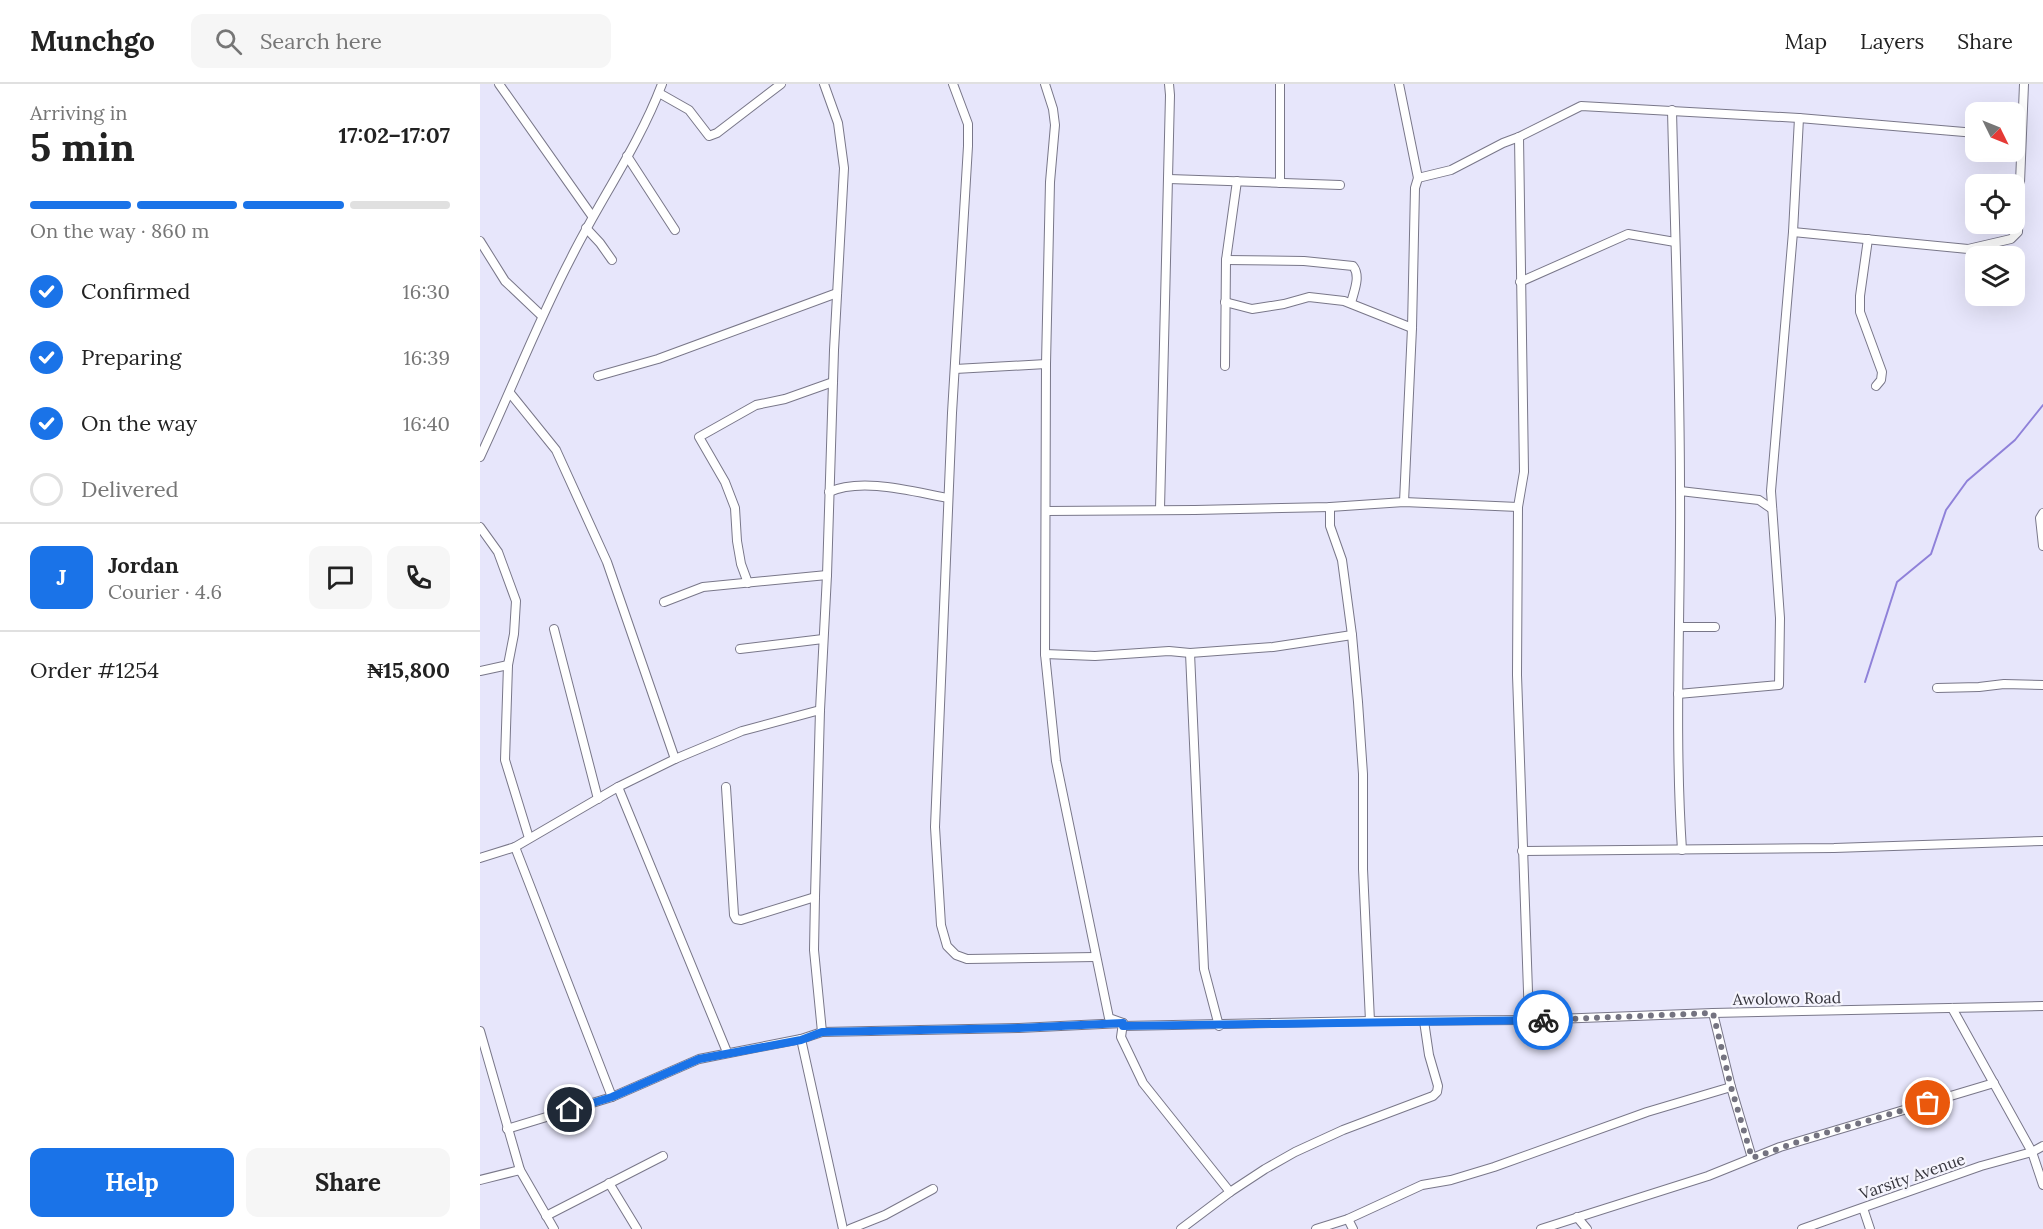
<!DOCTYPE html>
<meta charset="utf-8">
<style>
:root{--surface:#fff;--page:#f6f6f6;--text:#222;--muted:#767676;--line:#e0e0e0;--accent:#1a73e8}
body{margin:0;font-family:Lora,serif;background:var(--page);color:var(--text);height:100vh;display:flex;flex-direction:column;font-size:22px;white-space:nowrap}
*{box-sizing:border-box;margin:0}
p{font-size:20px;color:var(--muted)}
.icon{flex:none;width:33px;height:33px;fill:none;stroke:currentColor;stroke-width:2;stroke-linecap:round;stroke-linejoin:round}
.map{position:relative;flex:1;overflow:hidden}
.details{display:flex;flex-direction:column;background:var(--surface);width:480px}
.details>*{flex:none}
.needle{width:39px;rotate:133deg}
.fabs{position:absolute;left:1485px;top:18px;display:grid;gap:12px}
.fabs a{display:grid;place-items:center;width:60px;height:60px;border-radius:12px;background:var(--surface);box-shadow:0 6px 24px #0002;font-size:30px}
.pin{position:absolute;display:grid;place-items:center;width:51px;height:51px;color:#fff;margin:-26px;border:3px solid #fff;border-radius:50%;box-shadow:0 2px 6px #0007}
.courier{position:absolute;display:grid;place-items:center;width:60px;height:60px;margin:-30px;border:4px solid #1a73e8;border-radius:50%;background:#fff;color:#222;box-shadow:0 2px 8px #0007}
.head em{font-style:normal;font-weight:800}
.head div{display:flex;flex-direction:column-reverse}
.head{display:flex;align-items:center;justify-content:space-between;height:102px;padding:0 30px}
h1{font-size:39px;font-weight:800;line-height:45px}
.bar{display:grid;grid-template-columns:repeat(4,1fr);gap:9px 6px;align-content:center;height:72px;padding:0 30px}
.bar i{height:8px;border-radius:4px;background:var(--line)}
.bar .selected{background:var(--accent)}
.bar p{grid-column:span 4}
.line{display:flex;align-items:center;gap:15px;padding:0 30px;border-top:2px solid var(--line)}
.line div{flex:1}
.round{display:grid;place-items:center;flex:none;width:63px;height:63px;border-radius:12px;background:var(--page)}
ol{padding:0 30px;list-style:none}
li{display:flex;align-items:center;gap:18px;height:66px}
li p{margin-inline-start:auto}
li .icon{padding:6px;border-radius:50%;background:var(--accent);color:#fff;stroke-width:4}
li:last-child{color:var(--muted)}
li i{width:33px;height:33px;border:3px solid var(--line);border-radius:50%}
.button{display:flex;gap:12px;margin-top:auto;padding:12px 30px}
.button a{flex:1;height:69px;border-radius:12px;background:var(--accent);color:#fff;font-size:24px;font-weight:800;line-height:69px;text-align:center}
.button a+a{background:var(--page);color:var(--text)}
header{display:flex;align-items:center;gap:36px;box-sizing:border-box;height:84px;padding:0 30px;background:var(--surface);border-bottom:2px solid var(--line)}
header strong{font-size:28px}
nav{display:flex;gap:33px;margin-inline-start:auto;font-size:21px}
.search{width:420px;height:54px;background:var(--page);display:flex;align-items:center;gap:15px;box-sizing:border-box;padding:0 21px;border-radius:12px;color:var(--muted);font-size:22px}
main{display:flex;flex:1;min-height:0}
.map>svg:first-child{display:block}
</style>
<header>
<strong>Munchgo</strong>
<div class="search"><svg class="icon" aria-label="search" viewBox="0 0 24 24"><circle cx="10" cy="10" r="6"/><path d="M15 15l6 6"/></svg>Search here</div>
<nav><a>Map</a><a>Layers</a><a>Share</a></nav>
</header>
<main>
<section class="details">
<div class="head"><div><h1>5 min</h1><p>Arriving in</p></div><em>17:02–17:07</em></div>
<div class="bar"><i class="selected"></i><i class="selected"></i><i class="selected"></i><i></i><p>On the way · 860 m</p></div>
<ol>
<li><svg class="icon" aria-label="check" viewBox="0 0 24 24"><path d="M5 12l5 5 9-10"/></svg>Confirmed<p>16:30</p></li>
<li><svg class="icon" aria-label="check" viewBox="0 0 24 24"><path d="M5 12l5 5 9-10"/></svg>Preparing<p>16:39</p></li>
<li><svg class="icon" aria-label="check" viewBox="0 0 24 24"><path d="M5 12l5 5 9-10"/></svg>On the way<p>16:40</p></li>
<li><i></i>Delivered</li>
</ol>
<div class="line" style="height:108px"><b class="round" style="background:var(--accent);color:#fff">J</b><div><b>Jordan</b><p>Courier · 4.6</p></div><a class="round"><svg class="icon" aria-label="chat" viewBox="0 0 24 24"><path d="M4 5h16v11H9l-5 4z"/></svg></a><a class="round"><svg class="icon" aria-label="phone" viewBox="0 0 24 24"><path d="M5 4h4l2 5-3 2q2 4 5 5l2-3 5 2v4C11 20 4 13 5 4z"/></svg></a></div>
<div class="line" style="height:78px"><div>Order #1254</div><b>₦15,800</b></div>
<div class="button"><a>Help</a><a>Share</a></div>
</section>
<div class="map">
<svg width="1563" height="1145" viewBox="0 0 1563 1145">
<rect width="100%" height="100%" fill="#e7e6fb"/>
<g fill="none" stroke-linecap="round" stroke-linejoin="round">
<path stroke="#8f81d9" stroke-width="2" d="M1385,598L1417,498L1451,470L1466,426L1487,397L1535,356L1563,321"/>
<defs>
<g id="street">
<path d="M19,0L112,132"/>
<path d="M473,0L488,40V62L472,329L455,743L461,841L467,862L476,871L487,875L615,873"/>
<path d="M565,0L573,25L575,41L570,98L566,280L565,570L576,677L629,934L643,939L641,953L663,999L750,1108"/>
<path d="M800,0V99"/>
<path d="M919,0L938,94L935,104L932,244L924,418"/>
<path d="M179,9L209,26L229,52L237,49L301,0"/>
<path d="M1192,26C1195,153 1200,280 1200,407C1201,527 1194,646 1202,766"/>
<path d="M1039,53L1044,388L1038,423L1037,591L1049,936"/>
<path d="M147,72L195,146"/>
<path d="M938,94L971,86L1023,59L1039,53L1101,22L1319,34L1496,49"/>
<path d="M689,95L860,101"/>
<path d="M106,144L120,159L132,176"/>
<path d="M1313,148L1488,165L1531,155L1538,148L1544,0"/>
<path d="M1388,155L1380,212V228L1402,288L1401,296L1396,302"/>
<path d="M0,157L25,197L62,232"/>
<path d="M746,176L824,177L873,182C881,192 874,207 871,219"/>
<path d="M1040,198L1148,150L1195,158"/>
<path d="M745,218L772,225L804,220L829,213L864,217L932,244"/>
<path d="M745,282L746,176L757,97"/>
<path d="M475,285L566,280"/>
<path d="M118,292L178,275L357,209"/>
<path d="M30,309L76,366L127,478L195,675"/>
<path d="M0,373C31,307 57,239 91,174C120,116 159,61 182,0"/>
<path d="M1200,407L1279,416L1292,425"/>
<path d="M349,408C382,393 434,408 468,414"/>
<path d="M850,423V442L862,476L872,551L878,618L883,690V785L890,937"/>
<path d="M680,425L690,11L689,0"/>
<path d="M566,427L715,426L850,423L924,418L1038,423"/>
<path d="M1563,429L1560,434L1563,462"/>
<path d="M0,443L18,468L36,517L34,550L28,581L25,676L49,754"/>
<path d="M268,499L261,480L257,457L255,424L245,398L219,353L276,321L305,315L353,298"/>
<path d="M184,518L223,503L347,491"/>
<path d="M1199,543H1235"/>
<path d="M74,545L118,715"/>
<path d="M260,565L343,555"/>
<path d="M710,569L724,885L739,942"/>
<path d="M565,570L615,572L689,567L710,569L793,563L872,551"/>
<path d="M0,587L28,581"/>
<path d="M1457,604L1499,603L1524,600L1563,601"/>
<path d="M1198,610L1299,601L1300,534L1291,407L1313,148L1319,34"/>
<path d="M138,703L247,968"/>
<path d="M246,703L254,831L256,835L261,836L335,813"/>
<path d="M35,763L132,1013"/>
<path d="M1042,767L1354,764L1563,757"/>
<path d="M0,774L35,763L138,703L195,675L262,647L340,626"/>
<path d="M1472,924L1552,1068L1563,1101"/>
<path d="M1233,929L1251,1003L1272,1074"/>
<path d="M0,947L40,1086L74,1145"/>
<path d="M342,948L334,866L335,813L340,626L347,491L354,266L364,84L358,39L344,0"/>
<path d="M321,955L363,1145"/>
<path d="M27,1045L132,1013L219,975L321,955L342,948L539,944L643,939V942L890,937L1049,936L1233,929L1563,922"/>
<path d="M0,1096L40,1086"/>
<path d="M129,1099L157,1145"/>
<path d="M1383,1124L1390,1145"/>
<path d="M66,1132L183,1072"/>
<path d="M1097,1133L1107,1145"/>
<path d="M868,1135L873,1145"/>
<path d="M370,1145L405,1131L453,1105"/>
<path d="M701,1145L750,1108L785,1085L815,1068L863,1046L953,1012L957,1008L958,1002L949,971L944,937"/>
<path d="M836,1145L868,1135L942,1101L971,1096L1014,1083L1167,1028L1251,1003"/>
<path d="M1061,1145L1228,1092L1300,1063L1514,999"/>
<path d="M1322,1145L1501,1082L1552,1068L1563,1062"/>
</g>
</defs>
<use href="#street" stroke="#797789" stroke-width="10"/>
<use href="#street" stroke="#fff" stroke-width="8"/>
</g>
<g fill="none" stroke-linecap="round" stroke-linejoin="round">
<path stroke="#747380" stroke-width="6" stroke-dasharray="0 10.8" d="M1063,936L1233,929L1251,1003L1272,1074L1332,1053L1448,1019"/>
<path stroke="#1a73e8" stroke-width="8" d="M90,1026L132,1013L219,975L321,956L342,948L539,944L643,939V942L1063,936"/>
</g>
<g text-anchor="middle" stroke-width="4.5" stroke-linejoin="round" paint-order="stroke">
<g font-size="16" fill="#36353d" stroke="#f5f4fd">
<text transform="translate(1307 914) rotate(-1)" y="6">Awolowo Road</text>
<text transform="translate(1432 1092) rotate(-19)" y="6">Varsity Avenue</text>
</g>
</g>
</svg>
<div class="fabs">
<a><svg class="needle" viewBox="-14 -14 28 28"><path d="M0-13l5 13h-10z" fill="#e53935"/><path d="M0 13l5-13h-10z" fill="#767676"/></svg></a>
<a><svg class="icon" aria-label="locate" viewBox="0 0 24 24"><circle cx="12" cy="12" r="6"/><path d="M12 2v4M12 18v4M2 12h4M18 12h4"/></svg></a>
<a><svg class="icon" aria-label="layers" viewBox="0 0 24 24"><path d="M12 4l9 5-9 5-9-5zM3 14l9 5 9-5"/></svg></a>
</div>
<div class="pin" style="left:1448px;top:1019px;background:#ea580c"><svg class="icon" aria-label="bag" viewBox="0 0 24 24"><path d="M5 8h14l-1 12H6zM9 8a3 3 0 0 1 6 0"/></svg></div>
<div class="pin" style="left:90px;top:1026px;background:#1f2937"><svg class="icon" aria-label="home" viewBox="0 0 24 24"><path d="M3 11l9-7 9 7M6 9v11h12V9"/></svg></div>
<div class="courier" style="left:1063px;top:936px"><svg class="icon" aria-label="bike" viewBox="0 0 24 24"><circle cx="6" cy="16" r="4"/><circle cx="18" cy="16" r="4"/><path d="M6 16l4-8h5l3 8M10 8l3 8H6M13 5h3"/></svg></div>
</div>
</main>
